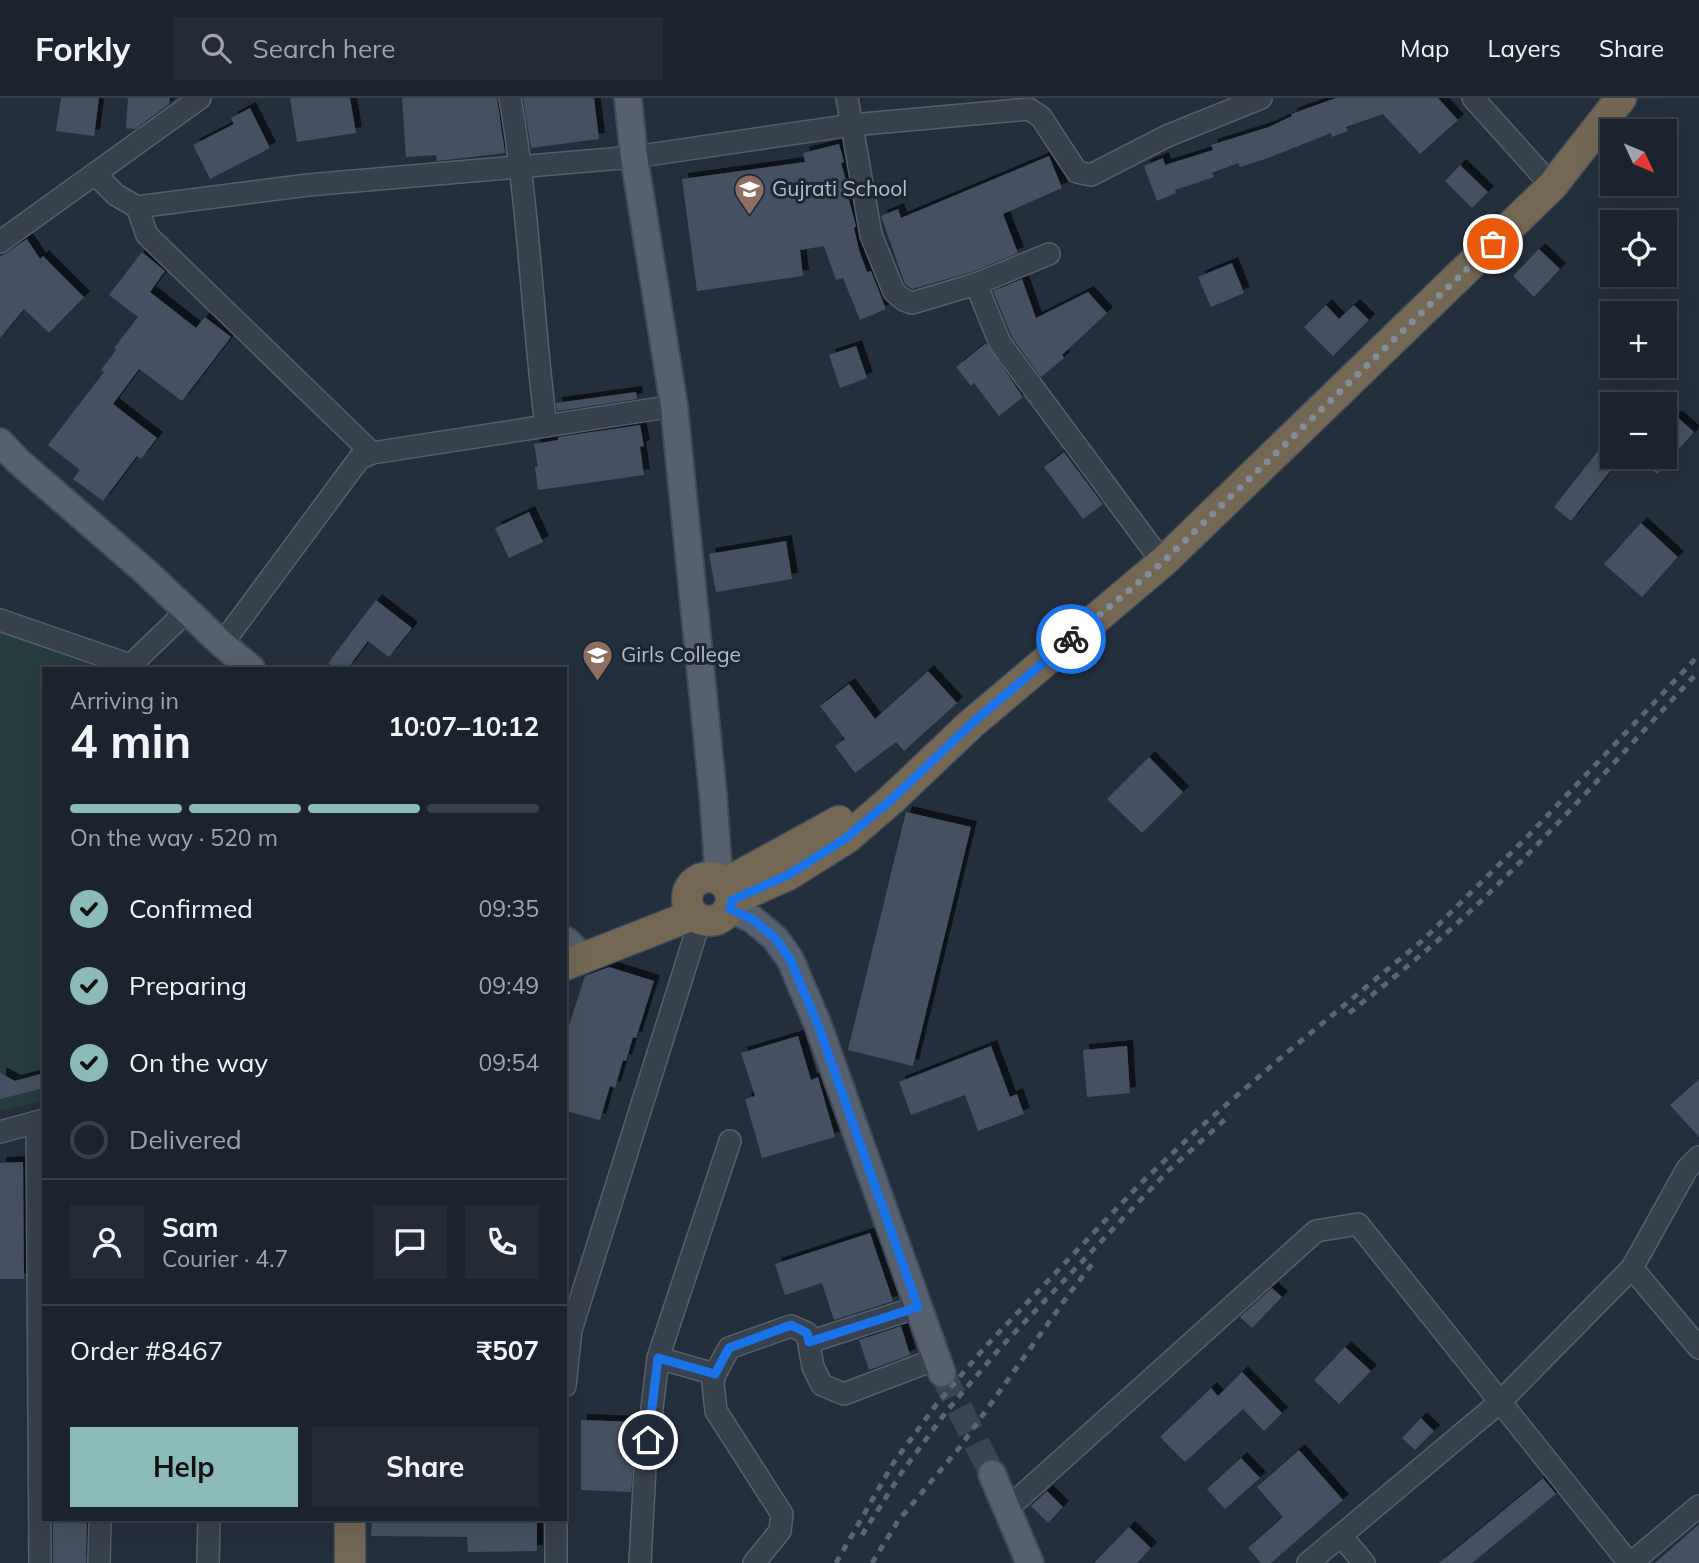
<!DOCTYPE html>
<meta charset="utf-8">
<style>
:root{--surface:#1b232e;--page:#242b36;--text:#f1f3f6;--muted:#a0a4aa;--line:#39404a;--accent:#8bbbb9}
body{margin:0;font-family:Mulish,sans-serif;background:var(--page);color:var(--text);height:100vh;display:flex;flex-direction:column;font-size:26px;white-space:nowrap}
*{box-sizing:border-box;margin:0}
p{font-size:23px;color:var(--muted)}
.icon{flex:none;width:38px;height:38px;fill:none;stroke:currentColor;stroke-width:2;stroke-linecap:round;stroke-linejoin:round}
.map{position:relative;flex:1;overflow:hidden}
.sheet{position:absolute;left:42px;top:569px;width:525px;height:854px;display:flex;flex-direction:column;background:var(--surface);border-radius:0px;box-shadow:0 7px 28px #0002,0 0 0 2px var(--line)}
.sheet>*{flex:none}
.needle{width:46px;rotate:134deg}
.controls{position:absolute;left:1600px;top:21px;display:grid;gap:14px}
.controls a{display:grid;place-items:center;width:77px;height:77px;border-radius:0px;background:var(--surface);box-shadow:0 7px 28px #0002,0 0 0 2px var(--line);font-size:35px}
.pin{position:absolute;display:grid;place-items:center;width:60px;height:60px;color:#fff;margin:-30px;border:4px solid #fff;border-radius:50%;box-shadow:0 2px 7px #0007}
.courier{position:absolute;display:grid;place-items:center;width:70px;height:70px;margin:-35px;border:5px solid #1a73e8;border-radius:50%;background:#fff;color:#222;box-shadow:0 2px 9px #0007}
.summary em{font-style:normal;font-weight:700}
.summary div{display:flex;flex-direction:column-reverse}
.summary{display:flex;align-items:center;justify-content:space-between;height:119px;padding:0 28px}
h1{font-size:46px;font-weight:700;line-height:52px}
.bar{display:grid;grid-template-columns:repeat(4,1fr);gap:10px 7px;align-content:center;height:84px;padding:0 28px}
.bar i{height:9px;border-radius:5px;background:var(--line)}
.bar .active{background:var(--accent)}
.bar p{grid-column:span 4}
.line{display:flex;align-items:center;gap:18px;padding:0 28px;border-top:2px solid var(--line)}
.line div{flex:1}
.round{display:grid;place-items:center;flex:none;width:74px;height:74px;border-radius:0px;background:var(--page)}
ol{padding:0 28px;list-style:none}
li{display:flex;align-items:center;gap:21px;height:77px}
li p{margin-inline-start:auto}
li .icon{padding:7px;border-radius:50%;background:var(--accent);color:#111;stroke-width:4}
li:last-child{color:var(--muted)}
li i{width:38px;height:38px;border:4px solid var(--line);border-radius:50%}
.cta{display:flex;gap:14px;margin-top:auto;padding:14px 28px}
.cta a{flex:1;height:80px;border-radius:0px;background:var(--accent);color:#111;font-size:28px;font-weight:700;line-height:80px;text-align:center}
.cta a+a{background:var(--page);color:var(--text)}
header{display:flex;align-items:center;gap:42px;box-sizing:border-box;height:98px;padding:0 35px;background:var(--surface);border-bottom:2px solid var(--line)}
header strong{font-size:33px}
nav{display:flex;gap:38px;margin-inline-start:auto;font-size:24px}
.search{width:490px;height:63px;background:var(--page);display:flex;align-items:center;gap:18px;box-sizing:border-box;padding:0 24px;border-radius:0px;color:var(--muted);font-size:26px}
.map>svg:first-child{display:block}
</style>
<header>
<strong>Forkly</strong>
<div class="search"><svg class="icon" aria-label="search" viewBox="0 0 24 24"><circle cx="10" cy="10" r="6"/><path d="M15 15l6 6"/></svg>Search here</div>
<nav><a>Map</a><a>Layers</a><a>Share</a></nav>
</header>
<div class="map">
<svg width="1699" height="1465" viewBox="0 0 1699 1465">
<defs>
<filter id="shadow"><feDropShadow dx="6" dy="-6" stdDeviation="0" flood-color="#0009"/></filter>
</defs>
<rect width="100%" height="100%" fill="#242f3e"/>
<path fill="#263c3f" d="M0,522L139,570H44V1003L0,1013Z"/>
<g fill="#455162" filter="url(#shadow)">
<path d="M61,0H99L94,38L56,33Z"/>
<path d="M128,0H170L169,6L135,31L126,30Z"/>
<path d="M290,0H350L356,35L297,44Z"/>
<path d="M402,0H497L505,55L437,63L436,57L406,59Z"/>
<path d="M523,0H594L599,41L531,50Z"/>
<path d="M1336,0H1438L1458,22L1420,56L1383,16L1346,29L1348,33L1332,39L1331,35L1268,60L1240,69L1238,65L1212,75L1214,79L1175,92L1176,95L1157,103L1144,68L1163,60L1165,67L1213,52L1211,47L1269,29L1292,18L1291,16Z"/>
<path d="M250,10L270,50L210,81L193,47L234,26L231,20Z"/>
<path d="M839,46L844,64L841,65L847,86L845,87L856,128L854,130L859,152L867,174L871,173L886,211L860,222L843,180L836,182L824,148L800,152L803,178L697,193L682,81L805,64L803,55Z"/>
<path d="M1049,58L1062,90L1003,116L1018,155L972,174L912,191L905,186L881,118L898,111L901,120Z"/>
<path d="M1460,67L1488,94L1472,110L1445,83Z"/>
<path d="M27,141L40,161L43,158L84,199L49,235L24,211L0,240V159Z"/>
<path d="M1539,151L1560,171L1534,199L1513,178Z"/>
<path d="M142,154L165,173L150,194L196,230L205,219L231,239L182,303L139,271L113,306L157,340L141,361L137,358L103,403L73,381L80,372L48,347L104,274L101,272L116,252L114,250L138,219L109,197Z"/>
<path d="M1232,165L1244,195L1211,209L1198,179Z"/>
<path d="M1022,181L1036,220L1088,194L1107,215L1062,257L1064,260L1041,279L1012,239L993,193Z"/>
<path d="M1326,207L1339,221L1354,207L1369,222L1333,258L1304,229Z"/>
<path d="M986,245L1023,299L999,318L974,285L971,288L956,269Z"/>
<path d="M856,248L867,280L840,290L829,257Z"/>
<path d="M636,294L637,301L557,313L556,305Z"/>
<path d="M1676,318L1694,334L1657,376L1637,359H1664V332Z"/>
<path d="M640,327L644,348L640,349L644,377L538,392L535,369H538L534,346L558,342V339Z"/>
<path d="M1601,349L1619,362L1571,423L1554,409Z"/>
<path d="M1064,354L1103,406L1083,421L1044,369Z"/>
<path d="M529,414L543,444L509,460L495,430Z"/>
<path d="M1641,425L1678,459L1642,499L1604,466Z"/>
<path d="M786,443L792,481L716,494L709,456Z"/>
<path d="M376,502L412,530L389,559L368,543L348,570H336L328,565Z"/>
<path d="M928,573L957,605L904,653L896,644L855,675L835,648L845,641L820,608L849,586L875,621Z"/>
<path d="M1149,659L1183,694L1142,735L1107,701Z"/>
<path d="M906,714L971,729L913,968L848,952Z"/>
<path d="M609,869L654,883L636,940L633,939L626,963L623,962L615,990L610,988L600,1022L565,1013V939L585,878Z"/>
<path d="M798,938L811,982L818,979L835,1039L762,1060L745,1001L755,998L741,955Z"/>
<path d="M991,948L1010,999L1017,996L1024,1016L978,1033L965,997L911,1017L899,984Z"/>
<path d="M1127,948L1130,995L1087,999L1083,952Z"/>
<path d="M0,975L15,983L44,975V990L0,1001Z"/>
<path d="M1699,981V1039L1670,1007Z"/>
<path d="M23,1064L24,1181H0V1065Z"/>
<path d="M870,1135L893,1203L834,1222L822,1185L785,1197L775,1166Z"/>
<path d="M1272,1190L1282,1199L1252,1230L1240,1219Z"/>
<path d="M901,1228L910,1257L869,1272L859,1242Z"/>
<path d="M1345,1249L1371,1273L1339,1306L1314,1282Z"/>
<path d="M1242,1274L1282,1315L1264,1333L1243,1311L1185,1364L1160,1339L1211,1290L1218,1298Z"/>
<path d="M1421,1320L1434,1333L1415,1352L1402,1340Z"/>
<path d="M581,1322L637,1324L631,1394L581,1392Z"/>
<path d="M1299,1352L1343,1402L1271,1465H1261L1248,1450L1283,1419L1257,1389Z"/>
<path d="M1241,1360L1260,1380L1225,1411L1207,1391Z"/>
<path d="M1543,1380L1556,1396L1472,1465H1439Z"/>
<path d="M1047,1393L1063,1409L1048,1425L1031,1408Z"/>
<path d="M53,1421H87L86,1465H53Z"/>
<path d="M372,1421H537V1453L468,1454L467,1439L371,1438Z"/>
<path d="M1699,1426V1465H1655Z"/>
<path d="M1129,1429L1151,1450L1137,1465H1094Z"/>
</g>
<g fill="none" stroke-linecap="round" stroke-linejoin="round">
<path stroke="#3a4453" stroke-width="26" stroke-dasharray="26 13" stroke-linecap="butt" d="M942,1275L992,1376"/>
<defs>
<g id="minor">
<path d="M510,0C529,109 532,219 546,328"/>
<path d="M847,0L871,137L894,194L904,202L912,205L976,186L1049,156"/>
<path d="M1473,0L1552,88"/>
<path d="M95,76L116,97L137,109L308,87L634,59L852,27L1029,11L1041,19L1077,74L1091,77L1167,38L1261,0"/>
<path d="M137,109L147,137L372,355"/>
<path d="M0,144L200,0"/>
<path d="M976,186L1000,245L1152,450"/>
<path d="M0,522L133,568L138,560L187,513"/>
<path d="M222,546L359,361L372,355L674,308"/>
<path d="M37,1024L40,1465"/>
<path d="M0,1034L44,1022"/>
<path d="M1699,1059L1687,1071L1632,1170L1699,1250"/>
<path d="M809,1244L918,1209"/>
<path d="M658,1260L715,1276"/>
<path d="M565,1288L571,1232L700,822"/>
<path d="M1007,1411L1316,1133L1358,1126L1629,1465"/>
<path d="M1342,1439L1364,1465"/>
<path d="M99,1465L100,1421"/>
<path d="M208,1465L209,1421"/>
<path d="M556,1465V1421"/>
<path d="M640,1465L645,1369L658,1260L730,1043"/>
<path d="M754,1465L780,1433L782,1416L716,1313L713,1285L715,1276L729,1250L791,1228L807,1235L813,1269L822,1287L844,1296L936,1261"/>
<path d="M1308,1465L1500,1304L1632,1170"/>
<path d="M1631,1465L1699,1408"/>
</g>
<g id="major">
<path d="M628,0L634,59L674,308L713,696L719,781"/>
<path d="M0,344L18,363L146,474L222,546L251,570"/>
<path d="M730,811L752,821L775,840L790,861L818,927L942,1275"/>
<path d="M565,842L572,848"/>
<path d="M992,1376L1030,1465"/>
</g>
<g id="highway">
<circle cx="709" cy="801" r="22"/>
<path d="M726,785L839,723"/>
<path d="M732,802L788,777L847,740L892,701L971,626L1164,463L1552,88L1621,0"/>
<path d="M565,867L693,817"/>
<path d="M350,1465V1421"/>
</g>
</defs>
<use href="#minor" stroke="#565f6c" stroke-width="24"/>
<use href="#major" stroke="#414a57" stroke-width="30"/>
<use href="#highway" stroke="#434c59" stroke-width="33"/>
<use href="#minor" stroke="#38414e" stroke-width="21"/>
<use href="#major" stroke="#56606e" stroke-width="26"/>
<use href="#highway" stroke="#746855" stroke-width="30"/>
<g stroke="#5a6575" stroke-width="5" stroke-dasharray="7 7" stroke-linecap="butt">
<path d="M1349,915C1395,879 1441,842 1483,801C1558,728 1628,649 1699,573"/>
<path d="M862,1437L902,1374L946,1314L1000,1250L1168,1073L1230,1017"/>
<path d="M836,1465L894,1364L936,1307L985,1249L1140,1086L1197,1032L1284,957L1423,842L1530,736L1699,557"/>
<path d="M872,1465L898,1423L960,1349L1069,1196L1093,1165"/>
</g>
</g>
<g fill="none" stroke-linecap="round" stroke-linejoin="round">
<path stroke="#828b98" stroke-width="7" stroke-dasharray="0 12.6" d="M1071,541L1164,463L1493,146"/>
<path stroke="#1a73e8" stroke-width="9" d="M648,1342L658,1260L715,1276L729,1250L791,1227L807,1235L809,1244L918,1209L818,927L790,861L775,840L752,821L730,811L732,802L788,777L846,740L892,701L971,626L1071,541"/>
</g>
<defs>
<symbol id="school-pin" viewBox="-11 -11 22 30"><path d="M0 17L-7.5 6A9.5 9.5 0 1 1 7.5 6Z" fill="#8d6e63" stroke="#1d2633"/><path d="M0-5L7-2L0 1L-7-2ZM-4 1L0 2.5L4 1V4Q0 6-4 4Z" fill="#fff"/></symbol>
<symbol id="university-pin" viewBox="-11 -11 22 30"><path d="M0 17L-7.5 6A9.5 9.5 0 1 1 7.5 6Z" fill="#8d6e63" stroke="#1d2633"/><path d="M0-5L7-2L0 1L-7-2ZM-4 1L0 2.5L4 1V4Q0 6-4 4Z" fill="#fff"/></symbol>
</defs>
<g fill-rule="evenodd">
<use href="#school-pin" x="732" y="74" width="35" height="47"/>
<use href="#university-pin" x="580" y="540" width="35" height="47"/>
</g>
<g text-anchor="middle" stroke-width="6" stroke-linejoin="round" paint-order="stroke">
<g font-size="21" fill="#b4bcc9" stroke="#1d2633" text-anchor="start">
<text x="772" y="98">Gujrati School</text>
<text x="621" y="564">Girls College</text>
</g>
</g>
</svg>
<div class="controls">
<a><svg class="needle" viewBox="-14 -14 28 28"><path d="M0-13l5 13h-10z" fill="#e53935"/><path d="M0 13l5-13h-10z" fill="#a0a4aa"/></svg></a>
<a><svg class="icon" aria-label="locate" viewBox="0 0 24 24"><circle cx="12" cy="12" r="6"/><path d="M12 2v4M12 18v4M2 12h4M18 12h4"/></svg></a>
<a>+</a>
<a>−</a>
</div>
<div class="pin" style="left:1493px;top:146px;background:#ea580c"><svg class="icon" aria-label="bag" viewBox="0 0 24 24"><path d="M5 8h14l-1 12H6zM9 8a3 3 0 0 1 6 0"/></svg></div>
<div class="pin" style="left:648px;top:1342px;background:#1f2937"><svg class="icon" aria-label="home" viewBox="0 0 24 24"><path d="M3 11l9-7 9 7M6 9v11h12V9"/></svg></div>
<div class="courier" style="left:1071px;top:541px"><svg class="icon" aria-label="bike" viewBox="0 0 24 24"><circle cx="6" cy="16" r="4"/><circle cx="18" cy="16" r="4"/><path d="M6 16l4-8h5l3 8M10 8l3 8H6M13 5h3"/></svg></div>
<section class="sheet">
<div class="summary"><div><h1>4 min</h1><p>Arriving in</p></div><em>10:07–10:12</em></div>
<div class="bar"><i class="active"></i><i class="active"></i><i class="active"></i><i></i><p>On the way · 520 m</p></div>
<ol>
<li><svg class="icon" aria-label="check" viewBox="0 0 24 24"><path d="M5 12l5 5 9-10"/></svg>Confirmed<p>09:35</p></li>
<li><svg class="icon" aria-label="check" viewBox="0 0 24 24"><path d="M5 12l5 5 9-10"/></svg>Preparing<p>09:49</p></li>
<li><svg class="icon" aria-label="check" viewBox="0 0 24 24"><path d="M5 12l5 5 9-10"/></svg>On the way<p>09:54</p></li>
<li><i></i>Delivered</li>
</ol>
<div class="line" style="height:126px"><a class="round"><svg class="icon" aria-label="person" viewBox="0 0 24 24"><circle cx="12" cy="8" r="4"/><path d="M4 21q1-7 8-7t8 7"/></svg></a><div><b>Sam</b><p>Courier · 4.7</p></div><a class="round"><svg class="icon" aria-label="chat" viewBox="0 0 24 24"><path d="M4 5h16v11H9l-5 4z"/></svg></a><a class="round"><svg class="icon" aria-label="phone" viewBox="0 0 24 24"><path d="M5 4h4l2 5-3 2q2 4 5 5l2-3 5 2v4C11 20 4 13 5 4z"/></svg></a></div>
<div class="line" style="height:91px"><div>Order #8467</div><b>₹507</b></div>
<div class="cta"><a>Help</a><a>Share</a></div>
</section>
</div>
